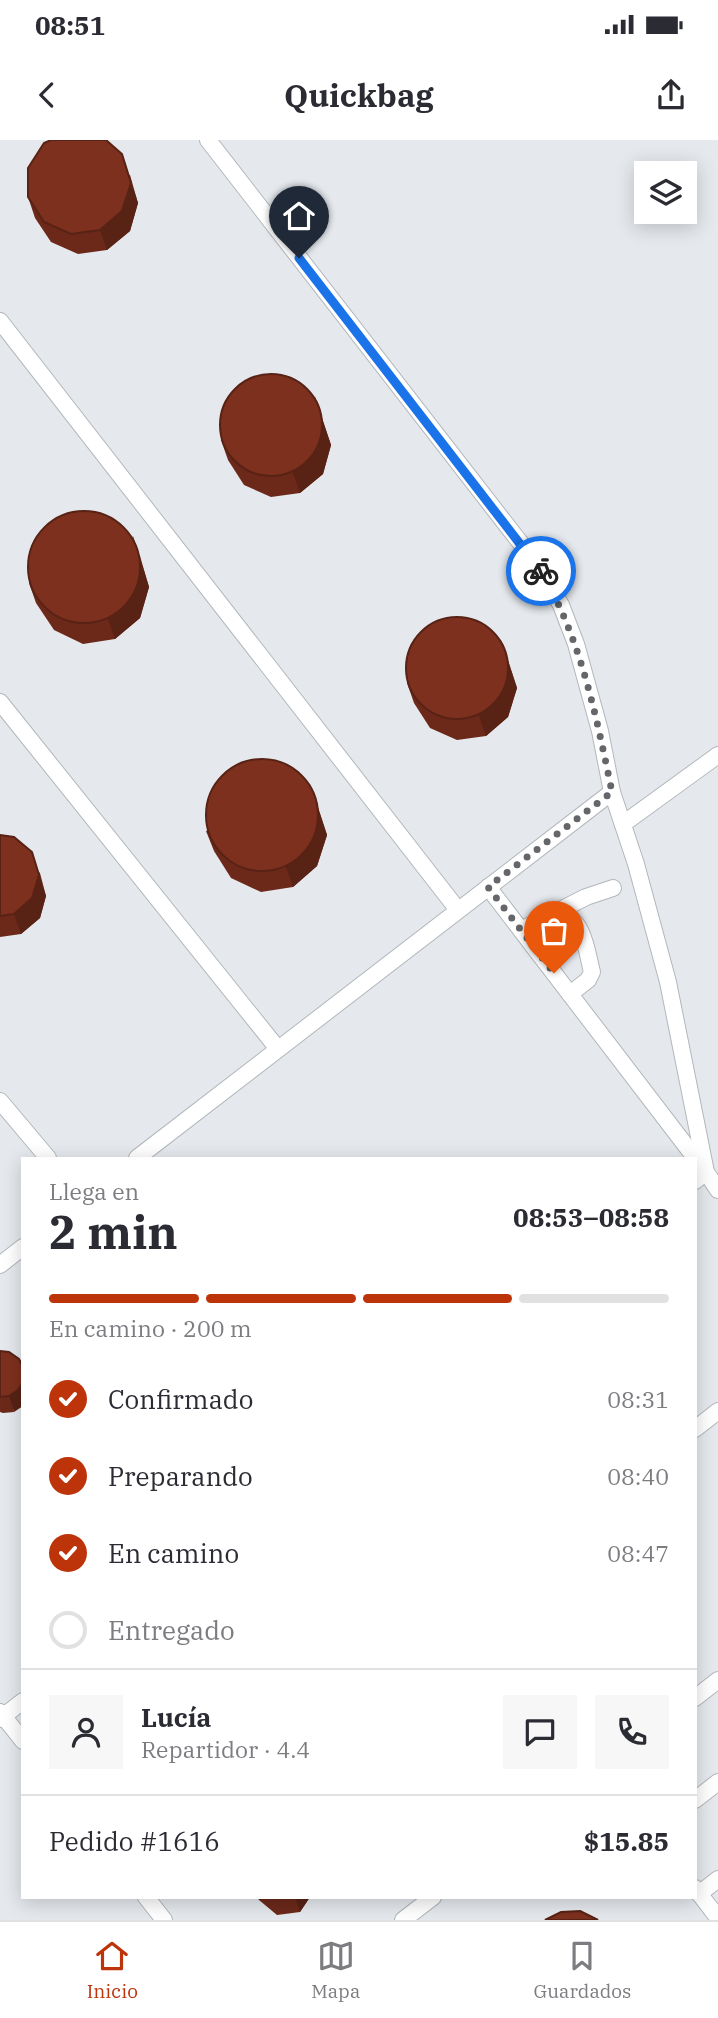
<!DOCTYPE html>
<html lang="es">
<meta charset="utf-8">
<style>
:root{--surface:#fff;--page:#f7f7f7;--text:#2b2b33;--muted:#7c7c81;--line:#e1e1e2;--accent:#bd330a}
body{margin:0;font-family:"IBM Plex Serif",serif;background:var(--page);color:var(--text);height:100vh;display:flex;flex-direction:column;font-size:26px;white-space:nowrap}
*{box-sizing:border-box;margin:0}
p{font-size:23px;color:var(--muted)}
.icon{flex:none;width:38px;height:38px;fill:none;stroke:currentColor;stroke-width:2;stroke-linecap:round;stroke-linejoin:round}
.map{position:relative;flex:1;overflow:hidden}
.panel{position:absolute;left:21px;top:1017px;width:676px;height:742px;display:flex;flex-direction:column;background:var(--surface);border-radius:0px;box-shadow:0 4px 18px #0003}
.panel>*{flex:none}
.fabs{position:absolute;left:634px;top:21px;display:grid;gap:14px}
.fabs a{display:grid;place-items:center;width:63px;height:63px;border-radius:0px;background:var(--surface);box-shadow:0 4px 18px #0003;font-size:35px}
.pin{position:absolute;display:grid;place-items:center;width:60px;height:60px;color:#fff;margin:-72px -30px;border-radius:50% 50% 50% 0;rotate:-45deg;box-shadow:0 0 7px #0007}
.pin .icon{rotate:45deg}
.courier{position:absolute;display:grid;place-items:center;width:70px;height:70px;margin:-35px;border:5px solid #1a73e8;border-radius:50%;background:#fff;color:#222;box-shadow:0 2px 9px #0007}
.headline em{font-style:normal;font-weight:800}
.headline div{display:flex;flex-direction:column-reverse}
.headline{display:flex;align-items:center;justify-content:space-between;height:119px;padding:0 28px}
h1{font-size:46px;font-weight:800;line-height:52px}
.bar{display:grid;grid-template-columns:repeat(4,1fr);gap:10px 7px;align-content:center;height:84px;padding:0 28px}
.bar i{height:9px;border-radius:5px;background:var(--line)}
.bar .active{background:var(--accent)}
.bar p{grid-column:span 4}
.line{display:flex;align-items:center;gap:18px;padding:0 28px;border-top:2px solid var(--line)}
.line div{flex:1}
.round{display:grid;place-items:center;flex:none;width:74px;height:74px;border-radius:0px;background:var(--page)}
ol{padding:0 28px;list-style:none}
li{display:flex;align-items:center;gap:21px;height:77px}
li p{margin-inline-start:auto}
li .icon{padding:7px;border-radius:50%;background:var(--accent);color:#fff;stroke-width:4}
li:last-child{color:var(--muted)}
li i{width:38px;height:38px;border:4px solid var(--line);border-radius:50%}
.status{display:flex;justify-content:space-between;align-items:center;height:49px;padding:0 35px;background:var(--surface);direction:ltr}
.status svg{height:19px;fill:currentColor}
header{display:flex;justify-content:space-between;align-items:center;height:91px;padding:0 28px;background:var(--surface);font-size:32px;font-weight:800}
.tab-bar{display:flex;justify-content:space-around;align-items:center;height:98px;border-top:2px solid var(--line);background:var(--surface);font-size:19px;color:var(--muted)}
.tab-bar a{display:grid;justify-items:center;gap:4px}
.tab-bar .active{color:var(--accent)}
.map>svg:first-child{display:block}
</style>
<div class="status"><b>08:51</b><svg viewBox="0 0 49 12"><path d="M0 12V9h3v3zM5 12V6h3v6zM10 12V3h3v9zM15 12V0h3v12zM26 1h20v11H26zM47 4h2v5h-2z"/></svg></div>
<header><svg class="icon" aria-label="back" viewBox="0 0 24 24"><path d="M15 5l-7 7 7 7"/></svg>Quickbag<svg class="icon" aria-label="share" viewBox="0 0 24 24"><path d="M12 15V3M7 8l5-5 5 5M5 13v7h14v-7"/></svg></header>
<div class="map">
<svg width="718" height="1780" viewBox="0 0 718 1780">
<rect width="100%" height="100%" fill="#e5e9ee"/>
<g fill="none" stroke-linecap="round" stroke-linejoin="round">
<defs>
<g id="minor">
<path d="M208,0L536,423L561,465L576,504L600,591L612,652L636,724L668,842L706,1032L718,1050"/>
<path d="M0,181L458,770"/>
<path d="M0,562L278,909"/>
<path d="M623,684L718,615"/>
<path d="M488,747L706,1032L695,1041"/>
<path d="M557,771C584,779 586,808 592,832L588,840L570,854"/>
<path d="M521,790L586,757L613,748"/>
<path d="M0,961L48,1018"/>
<path d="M137,1018L612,652"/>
<path d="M0,1125L23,1107"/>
<path d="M695,1289L718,1271"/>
<path d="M695,1558L718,1540"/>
<path d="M0,1572L23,1601"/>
<path d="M0,1579L23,1561"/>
<path d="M695,1660L718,1642"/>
<path d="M695,1748L718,1778"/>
<path d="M699,1754L718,1739"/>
<path d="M146,1757L164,1780"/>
<path d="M403,1780L433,1757"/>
</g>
</defs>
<use href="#minor" stroke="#b2b7ba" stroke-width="18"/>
<use href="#minor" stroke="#fff" stroke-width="16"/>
</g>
<g fill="#6c291a">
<path d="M130,35L138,63L130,91L107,110L78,114L51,102L35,78L28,57Z"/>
<path d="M315,257L331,305L323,334L300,353L271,357L244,345L228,320L221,300Z"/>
<path d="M140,416L149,447L140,478L115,499L83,504L54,490L36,463L29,443Z"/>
<path d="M508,520L517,548L508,577L486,596L457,600L430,588L414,563L407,543Z"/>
<path d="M317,664L327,695L317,726L293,747L261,752L231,738L214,711L206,691Z"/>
<path d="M0,695L40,733L46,756L40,778L21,794L0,797Z"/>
<path d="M0,1211L14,1272L3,1273L0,1272Z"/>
<path d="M257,1757H310L300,1772L277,1775L259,1760Z"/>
</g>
<g fill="#582215">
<path d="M122,14L138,63L130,91L107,110L100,90Z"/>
<path d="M315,257L331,305L323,334L300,353L293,333Z"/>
<path d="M133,396L149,447L140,478L115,499L108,479Z"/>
<path d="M501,500L517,548L508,577L486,596L479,576Z"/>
<path d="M310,644L327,695L317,726L293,747L286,727Z"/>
<path d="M32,712L46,756L40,778L21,794L14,774Z"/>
<path d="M23,1242V1266L14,1272L9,1256Z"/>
<path d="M295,1757H310L300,1772Z"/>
</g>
<g fill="#7d301e" stroke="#582215" stroke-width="2">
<path d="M51,0H106L122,14L131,43L122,71L100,90L71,94L44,82L28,57V28L44,3Z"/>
<circle cx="271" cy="285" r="51"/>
<circle cx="84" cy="427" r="56"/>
<circle cx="457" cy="528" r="51"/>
<circle cx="262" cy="675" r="56"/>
<path d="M0,695L14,697L32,712L39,735L32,758L14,774L0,776Z"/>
<path d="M0,1211L9,1212L19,1219L23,1227V1242L18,1250L9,1256L0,1257Z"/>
<path d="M580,1771L598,1780H545L561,1772Z"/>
</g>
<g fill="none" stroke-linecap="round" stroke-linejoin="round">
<path stroke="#646669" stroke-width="7" stroke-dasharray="0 12.6" d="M541,431C581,499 596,575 612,652L488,747L554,833"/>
<path stroke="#1a73e8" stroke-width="9" d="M299,118L541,431"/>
</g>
</svg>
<div class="fabs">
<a><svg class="icon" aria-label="layers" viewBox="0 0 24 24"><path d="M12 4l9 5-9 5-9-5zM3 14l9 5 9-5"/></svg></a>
</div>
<div class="pin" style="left:554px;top:833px;background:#ea580c"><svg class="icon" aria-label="bag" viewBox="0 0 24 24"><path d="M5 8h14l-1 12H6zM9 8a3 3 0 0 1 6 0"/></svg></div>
<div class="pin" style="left:299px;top:118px;background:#1f2937"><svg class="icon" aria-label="home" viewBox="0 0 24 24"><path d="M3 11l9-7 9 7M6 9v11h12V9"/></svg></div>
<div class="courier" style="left:541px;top:431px"><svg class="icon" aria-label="bike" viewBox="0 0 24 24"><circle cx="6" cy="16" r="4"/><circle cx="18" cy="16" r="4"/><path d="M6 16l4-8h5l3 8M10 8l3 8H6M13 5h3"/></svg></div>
<section class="panel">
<div class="headline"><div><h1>2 min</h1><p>Llega en</p></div><em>08:53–08:58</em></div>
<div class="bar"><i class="active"></i><i class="active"></i><i class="active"></i><i></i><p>En camino · 200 m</p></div>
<ol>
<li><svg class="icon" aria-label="check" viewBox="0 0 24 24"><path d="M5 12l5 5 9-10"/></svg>Confirmado<p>08:31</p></li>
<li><svg class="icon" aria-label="check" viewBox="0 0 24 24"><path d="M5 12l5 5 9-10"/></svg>Preparando<p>08:40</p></li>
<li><svg class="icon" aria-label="check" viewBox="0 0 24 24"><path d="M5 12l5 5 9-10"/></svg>En camino<p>08:47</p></li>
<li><i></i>Entregado</li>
</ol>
<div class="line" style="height:126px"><a class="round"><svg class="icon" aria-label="person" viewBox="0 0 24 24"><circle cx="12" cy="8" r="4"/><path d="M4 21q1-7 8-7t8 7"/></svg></a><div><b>Lucía</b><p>Repartidor · 4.4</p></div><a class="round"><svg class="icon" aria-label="chat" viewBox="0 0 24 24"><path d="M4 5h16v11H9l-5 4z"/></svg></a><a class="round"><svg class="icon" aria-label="phone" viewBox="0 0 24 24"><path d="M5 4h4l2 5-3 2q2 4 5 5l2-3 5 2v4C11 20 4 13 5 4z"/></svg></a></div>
<div class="line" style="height:91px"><div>Pedido #1616</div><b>$15.85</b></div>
</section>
</div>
<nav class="tab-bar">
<a class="active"><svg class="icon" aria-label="home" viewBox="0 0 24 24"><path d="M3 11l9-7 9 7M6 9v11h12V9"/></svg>Inicio</a>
<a><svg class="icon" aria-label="map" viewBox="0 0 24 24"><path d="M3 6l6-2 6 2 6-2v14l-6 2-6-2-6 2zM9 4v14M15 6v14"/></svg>Mapa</a>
<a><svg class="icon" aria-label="saved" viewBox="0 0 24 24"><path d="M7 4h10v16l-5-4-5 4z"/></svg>Guardados</a>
</nav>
